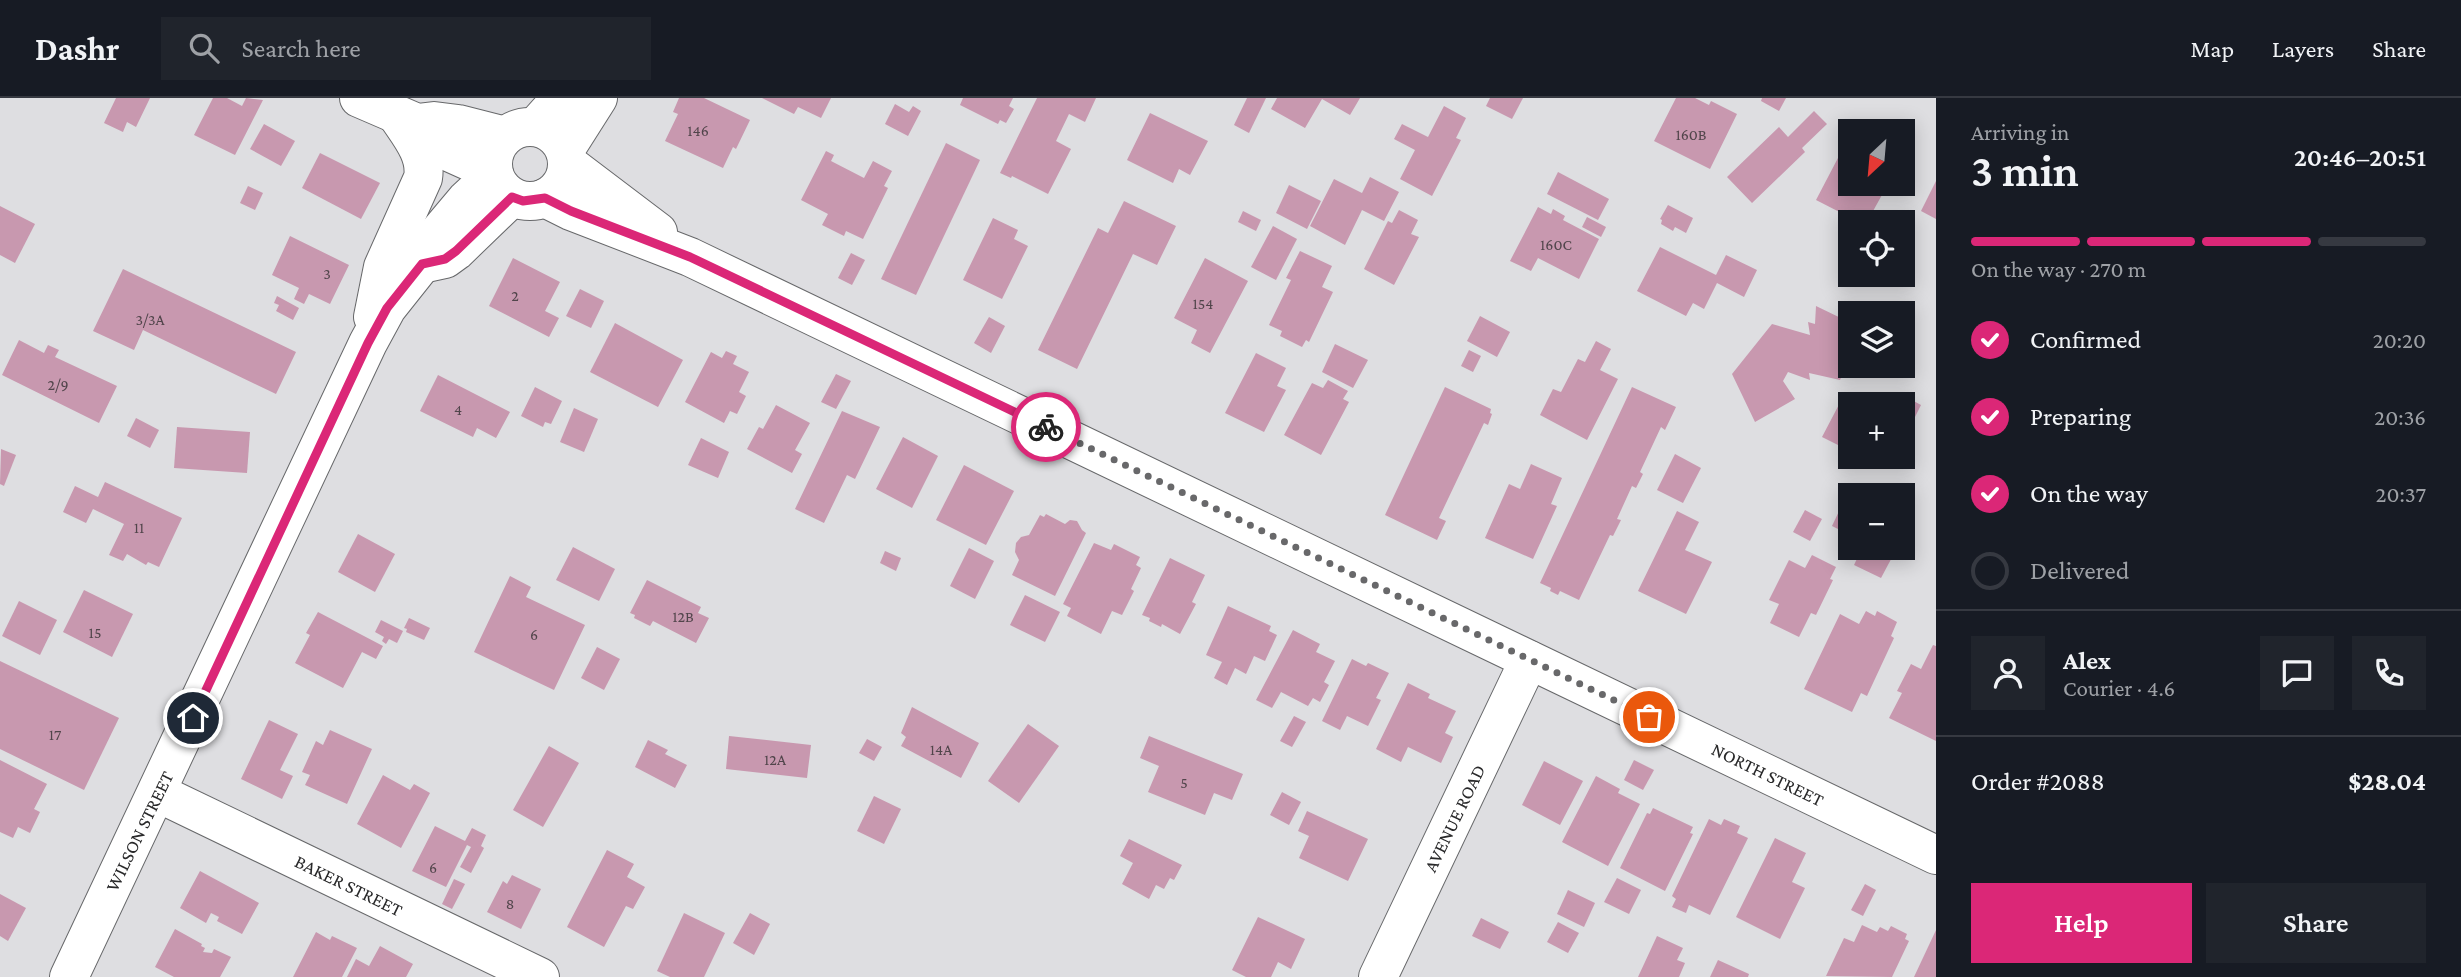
<!DOCTYPE html>
<meta charset="utf-8">
<style>
:root{--surface:#171b24;--page:#20242c;--text:#f1f3f6;--muted:#9ea1a6;--line:#363941;--accent:#db2777}
body{margin:0;font-family:"Crimson Pro",serif;background:var(--page);color:var(--text);height:100vh;display:flex;flex-direction:column;font-size:26px;white-space:nowrap}
*{box-sizing:border-box;margin:0}
p{font-size:23px;color:var(--muted)}
.icon{flex:none;width:38px;height:38px;fill:none;stroke:currentColor;stroke-width:2;stroke-linecap:round;stroke-linejoin:round}
.map{position:relative;flex:1;overflow:hidden}
.details{display:flex;flex-direction:column;background:var(--surface);width:525px}
.details>*{flex:none}
.needle{width:46px;rotate:206deg}
.fabs{position:absolute;left:1838px;top:21px;display:grid;gap:14px}
.fabs a{display:grid;place-items:center;width:77px;height:77px;border-radius:0px;background:var(--surface);box-shadow:0 4px 18px #0003;font-size:35px}
.pin{position:absolute;display:grid;place-items:center;width:60px;height:60px;color:#fff;margin:-30px;border:4px solid #fff;border-radius:50%;box-shadow:0 2px 7px #0007}
.courier{position:absolute;display:grid;place-items:center;width:70px;height:70px;margin:-35px;border:5px solid #db2777;border-radius:50%;background:#fff;color:#222;box-shadow:0 2px 9px #0007}
.head em{font-style:normal;font-weight:600}
.head div{display:flex;flex-direction:column-reverse}
.head{display:flex;align-items:center;justify-content:space-between;height:119px;padding:0 35px}
h1{font-size:46px;font-weight:600;line-height:52px}
.bar{display:grid;grid-template-columns:repeat(4,1fr);gap:10px 7px;align-content:center;height:84px;padding:0 35px}
.bar i{height:9px;border-radius:5px;background:var(--line)}
.bar .current{background:var(--accent)}
.bar p{grid-column:span 4}
.line{display:flex;align-items:center;gap:18px;padding:0 35px;border-top:2px solid var(--line)}
.line div{flex:1}
.round{display:grid;place-items:center;flex:none;width:74px;height:74px;border-radius:0px;background:var(--page)}
ol{padding:0 35px;list-style:none}
li{display:flex;align-items:center;gap:21px;height:77px}
li p{margin-inline-start:auto}
li .icon{padding:7px;border-radius:50%;background:var(--accent);color:#fff;stroke-width:4}
li:last-child{color:var(--muted)}
li i{width:38px;height:38px;border:4px solid var(--line);border-radius:50%}
.action{display:flex;gap:14px;margin-top:auto;padding:14px 35px}
.action a{flex:1;height:80px;border-radius:0px;background:var(--accent);color:#fff;font-size:28px;font-weight:600;line-height:80px;text-align:center}
.action a+a{background:var(--page);color:var(--text)}
header{display:flex;align-items:center;gap:42px;box-sizing:border-box;height:98px;padding:0 35px;background:var(--surface);border-bottom:2px solid var(--line)}
header strong{font-size:33px}
nav{display:flex;gap:38px;margin-inline-start:auto;font-size:24px}
.search{width:490px;height:63px;background:var(--page);display:flex;align-items:center;gap:18px;box-sizing:border-box;padding:0 24px;border-radius:0px;color:var(--muted);font-size:26px}
main{display:flex;flex:1;min-height:0}
.map>svg:first-child{display:block}
</style>
<header>
<strong>Dashr</strong>
<div class="search"><svg class="icon" aria-label="search" viewBox="0 0 24 24"><circle cx="10" cy="10" r="6"/><path d="M15 15l6 6"/></svg>Search here</div>
<nav><a>Map</a><a>Layers</a><a>Share</a></nav>
</header>
<main>
<div class="map">
<svg width="1936" height="879" viewBox="0 0 1936 879">
<rect width="100%" height="100%" fill="#dedee1"/>
<g fill="#c898af">
<path d="M116,0H150L136,29L127,24L123,34L104,25Z"/>
<path d="M213,0H227L242,8L246,0L263,2L235,57L194,37Z"/>
<path d="M679,0H704L750,22L736,51L733,49L723,70L665,43L678,16L673,14Z"/>
<path d="M762,0H831L821,20L798,9L794,16Z"/>
<path d="M963,0H1013L1009,8L1014,11L1006,25L1000,22L998,26L960,7Z"/>
<path d="M1037,0H1096L1085,24L1069,16L1056,43L1071,51L1048,96L1012,78L1011,80L1000,75Z"/>
<path d="M1247,0H1266L1249,35L1234,27Z"/>
<path d="M1277,0H1360L1350,17L1322,1L1305,30L1271,11Z"/>
<path d="M1490,0H1523L1512,21L1486,8Z"/>
<path d="M1676,0H1695L1709,7L1711,3L1737,16L1710,71L1654,43Z"/>
<path d="M1762,0H1786L1779,13L1761,3Z"/>
<path d="M895,6L909,14L913,8L921,13L908,38L885,26Z"/>
<path d="M1444,8L1466,20L1456,40L1461,42L1432,98L1400,81L1415,52L1394,41L1402,26L1428,39Z"/>
<path d="M1814,13L1827,26L1802,50L1805,54L1752,105L1727,79L1779,29L1788,39Z"/>
<path d="M1150,15L1208,43L1190,77L1179,71L1173,85L1127,62Z"/>
<path d="M264,26L295,43L281,68L250,51Z"/>
<path d="M1850,37V86H1888L1867,124H1859L1816,102Z"/>
<path d="M946,45L980,62L916,197L881,181Z"/>
<path d="M826,53L834,57L831,63L864,80L873,63L892,73L884,88L888,90L863,141L846,133L844,138L822,127L828,116L801,102Z"/>
<path d="M320,55L380,85L361,121L302,90Z"/>
<path d="M1558,74L1609,101L1598,122L1547,96Z"/>
<path d="M1370,79L1399,94L1384,123L1362,112L1345,147L1310,128L1334,81L1362,95Z"/>
<path d="M1936,83V121L1921,113Z"/>
<path d="M1289,87L1321,103L1307,131L1276,115Z"/>
<path d="M248,88L263,95L255,112L240,105Z"/>
<path d="M1124,103L1176,128L1157,167L1133,156L1077,271L1038,252L1098,130L1108,135Z"/>
<path d="M1668,107L1693,120L1686,135L1675,129L1673,133L1661,126L1662,122L1660,121Z"/>
<path d="M0,108L35,126L15,165L0,157Z"/>
<path d="M1538,109L1551,116L1553,111L1565,118L1563,122L1599,141L1579,181L1538,160L1531,173L1510,163Z"/>
<path d="M1399,112L1418,122L1411,136L1419,139L1394,187L1364,171L1388,123L1392,125Z"/>
<path d="M1243,113L1261,122L1256,133L1238,124Z"/>
<path d="M1587,119L1606,129L1601,139L1582,129Z"/>
<path d="M993,120L1018,132L1014,141L1028,148L1002,201L963,182Z"/>
<path d="M1273,128L1297,141L1276,182L1251,169Z"/>
<path d="M290,138L349,167L330,206L309,196L304,206L294,201L299,190L272,177Z"/>
<path d="M1660,149L1716,177L1726,157L1757,172L1744,199L1717,185L1704,211L1693,205L1686,218L1637,193Z"/>
<path d="M1300,153L1332,168L1322,189L1333,194L1309,244L1306,242L1302,249L1280,238L1282,233L1269,227L1291,182L1286,180Z"/>
<path d="M851,155L865,162L852,187L838,180Z"/>
<path d="M513,160L560,184L545,213L559,220L549,239L489,208Z"/>
<path d="M1205,160L1248,183L1210,255L1191,245L1197,232L1174,220Z"/>
<path d="M123,171L296,254L276,296L143,232L134,252L93,233Z"/>
<path d="M580,191L604,203L591,230L566,218Z"/>
<path d="M277,198L299,210L293,222L276,213L279,207L274,205Z"/>
<path d="M1816,208L1847,223L1848,264L1840,282L1809,275L1810,282L1788,274L1783,283L1795,301L1755,324L1732,276L1772,226L1810,237L1808,224L1815,226Z"/>
<path d="M1480,218L1510,234L1497,259L1467,243Z"/>
<path d="M989,219L1005,228L991,255L974,245Z"/>
<path d="M615,225L683,262L658,309L590,274Z"/>
<path d="M19,242L44,255L48,247L59,252L55,259L117,288L99,325L2,277Z"/>
<path d="M1596,243L1611,251L1600,272L1618,281L1587,342L1540,317L1553,291L1561,294L1578,261L1585,264Z"/>
<path d="M1335,246L1368,262L1353,290L1322,274Z"/>
<path d="M1469,252L1481,258L1473,274L1461,268Z"/>
<path d="M726,253L737,258L733,266L749,274L739,294L746,298L737,316L730,313L724,325L685,304L711,254L722,260Z"/>
<path d="M1256,255L1286,270L1277,288L1286,292L1264,334L1225,315Z"/>
<path d="M836,276L851,283L836,311L821,304Z"/>
<path d="M438,277L510,314L496,340L477,330L473,339L420,313Z"/>
<path d="M1328,282L1348,293L1343,301L1349,304L1321,357L1284,337L1312,285L1323,290Z"/>
<path d="M535,289L562,303L551,326L545,324L543,329L521,318Z"/>
<path d="M1445,289L1491,311L1490,315L1492,316L1488,327L1484,325L1439,420L1446,423L1437,442L1385,417Z"/>
<path d="M1632,289L1676,309L1665,332L1661,329L1640,374L1643,376L1636,390L1632,388L1617,421L1621,422L1613,438L1610,437L1579,502L1560,493L1558,497L1550,493L1551,490L1540,485Z"/>
<path d="M1897,294L1921,307L1902,345V306H1891Z"/>
<path d="M1844,297L1863,306H1850V353L1822,339Z"/>
<path d="M776,307L810,325L795,352L802,356L792,375L747,351L759,329L763,331Z"/>
<path d="M574,310L598,321L584,354L560,344Z"/>
<path d="M842,313L880,329L855,381L847,377L824,425L795,411Z"/>
<path d="M136,320L159,332L150,350L127,338Z"/>
<path d="M177,329L250,334L247,375L174,370Z"/>
<path d="M903,339L938,358L912,410L876,391Z"/>
<path d="M701,340L729,354L718,380L688,367Z"/>
<path d="M1,351L16,357L4,388L0,386Z"/>
<path d="M1675,356L1701,370L1683,405L1657,392Z"/>
<path d="M1531,366L1562,380L1551,406L1557,408L1533,461L1485,440L1509,386L1520,391Z"/>
<path d="M964,367L1014,393L986,447L936,422Z"/>
<path d="M105,384L182,420L159,469L148,464L146,467L127,456L123,463L109,457L124,426L93,411L86,425L63,414L75,388L98,399Z"/>
<path d="M1841,409L1850,413V437L1832,428Z"/>
<path d="M1805,412L1822,421L1810,443L1793,434Z"/>
<path d="M1677,413L1699,424L1685,452L1712,464L1686,516L1638,493Z"/>
<path d="M1046,416L1065,426L1070,422L1077,423L1082,432L1086,435L1055,498L1012,477L1019,462L1015,454L1016,445L1021,439L1029,437L1040,417L1044,419Z"/>
<path d="M358,436L395,456L375,494L338,474Z"/>
<path d="M1094,445L1111,452L1114,446L1140,459L1136,467L1141,470L1131,491L1134,493L1122,517L1112,513L1101,536L1067,518L1071,510L1063,506Z"/>
<path d="M573,449L615,471L599,503L556,482Z"/>
<path d="M969,450L994,463L975,501L950,488Z"/>
<path d="M1862,450H1897L1881,480L1854,467Z"/>
<path d="M885,453L901,460L896,473L880,465Z"/>
<path d="M1812,457L1836,469L1830,481L1833,482L1816,517L1811,515L1799,539L1770,525L1779,506L1769,502L1789,462L1805,470Z"/>
<path d="M1170,460L1205,477L1192,504L1196,506L1180,536L1162,526L1161,529L1149,523L1150,520L1142,517Z"/>
<path d="M510,478L531,489L526,499L585,527L554,592L474,554Z"/>
<path d="M647,482L701,509L698,515L709,520L696,545L653,523L650,528L634,520L635,517L630,515Z"/>
<path d="M84,492L133,516L112,559L63,534Z"/>
<path d="M1025,497L1060,514L1045,544L1010,527Z"/>
<path d="M19,503L57,522L40,557L2,538Z"/>
<path d="M1228,508L1271,528L1269,533L1277,537L1265,563L1254,558L1246,576L1235,570L1227,587L1214,580L1222,564L1206,557Z"/>
<path d="M1866,513L1875,518L1877,513L1897,524L1891,538L1894,540L1867,598L1861,595L1852,614L1804,591L1840,516L1859,526Z"/>
<path d="M318,514L383,548L376,561L362,554L343,590L295,565L310,537L306,535Z"/>
<path d="M409,520L430,530L424,542L406,534L407,531L404,530Z"/>
<path d="M381,522L403,533L397,545L389,541L386,546L382,543L384,539L375,534Z"/>
<path d="M1293,532L1320,546L1316,554L1335,563L1324,584L1329,587L1320,604L1313,600L1308,608L1281,594L1272,610L1256,602Z"/>
<path d="M1933,547L1936,548V643L1889,620L1902,595L1897,593L1911,566L1921,571Z"/>
<path d="M597,549L620,561L604,592L581,580Z"/>
<path d="M1352,561L1366,568L1368,565L1389,575L1376,600L1381,602L1368,628L1347,618L1340,632L1322,623Z"/>
<path d="M0,563L119,620L84,692L0,651Z"/>
<path d="M1408,585L1430,596L1428,600L1456,613L1445,635L1453,639L1441,665L1408,649L1401,664L1376,651Z"/>
<path d="M912,609L979,645L961,680L901,648L906,639L901,635Z"/>
<path d="M1294,618L1306,624L1292,649L1280,643Z"/>
<path d="M269,622L298,636L280,672L293,678L282,701L241,681Z"/>
<path d="M1028,626L1059,648L1019,705L988,683Z"/>
<path d="M330,632L372,651L347,706L305,687L310,677L302,674L316,643L323,647Z"/>
<path d="M729,638L811,647L807,680L726,671Z"/>
<path d="M1149,638L1243,676L1232,702L1214,695L1205,717L1148,694L1159,668L1140,660Z"/>
<path d="M867,641L882,649L874,663L859,655Z"/>
<path d="M648,642L668,652L665,656L687,667L675,690L635,669Z"/>
<path d="M549,648L579,665L543,729L513,712Z"/>
<path d="M0,662L47,686L34,711L40,714L30,735L18,729L13,740L0,734Z"/>
<path d="M1634,662L1654,672L1643,692L1624,682Z"/>
<path d="M1544,663L1583,683L1560,727L1522,707Z"/>
<path d="M383,677L410,692L414,686L430,695L401,750L357,726Z"/>
<path d="M1596,678L1620,691L1618,695L1640,706L1608,768L1562,744Z"/>
<path d="M1282,694L1301,704L1289,727L1270,717Z"/>
<path d="M874,698L901,711L884,746L857,733Z"/>
<path d="M1653,710L1693,729L1690,735L1693,736L1665,793L1620,770L1647,715L1650,716Z"/>
<path d="M1307,713L1368,741L1348,783L1299,760L1309,738L1298,733Z"/>
<path d="M1709,721L1721,727L1724,721L1740,728L1737,735L1748,740L1710,817L1689,807L1686,815L1672,809L1676,801L1672,798Z"/>
<path d="M435,728L465,743L472,730L486,737L481,748L484,750L471,775L460,769L471,749L467,747L446,789L412,773Z"/>
<path d="M1775,740L1806,755L1792,784L1805,790L1780,841L1736,819Z"/>
<path d="M1129,741L1182,767L1174,782L1170,780L1164,791L1156,787L1149,801L1122,786L1133,765L1120,758Z"/>
<path d="M607,752L634,766L627,779L645,789L633,811L626,808L604,849L567,829Z"/>
<path d="M200,773L259,805L242,836L217,823L219,819L211,815L206,825L180,810Z"/>
<path d="M512,777L541,791L521,831L487,814L503,783L507,786Z"/>
<path d="M1617,780L1641,792L1629,816L1604,804Z"/>
<path d="M454,781L465,786L452,811L442,806Z"/>
<path d="M1865,786L1876,792L1863,818L1851,812Z"/>
<path d="M1568,792L1595,805L1584,829L1557,816Z"/>
<path d="M0,796L26,810L8,843L0,838Z"/>
<path d="M684,815L725,835L704,879H670L657,873Z"/>
<path d="M750,815L770,826L754,857L733,845Z"/>
<path d="M1258,819L1305,841L1291,871L1278,864L1271,879H1246L1232,872Z"/>
<path d="M1481,820L1509,834L1500,851L1472,838Z"/>
<path d="M1558,824L1579,835L1568,855L1547,844Z"/>
<path d="M1862,827L1877,834L1880,829L1888,833L1891,828L1907,836L1905,841L1909,843L1892,879L1826,878L1844,840L1854,844Z"/>
<path d="M175,831L202,846L201,848L205,850L203,854L212,855L214,851L231,859L220,879H174L155,869Z"/>
<path d="M1936,832V879H1914Z"/>
<path d="M316,834L330,842L332,838L357,850L342,879H293Z"/>
<path d="M1657,838L1683,850L1677,862L1685,865L1679,879H1638Z"/>
<path d="M380,848L413,866L406,879H347L356,861L369,868Z"/>
<path d="M1718,862L1749,876L1748,879H1710Z"/>
</g>
<g fill="none" stroke-linecap="round" stroke-linejoin="round">
<defs>
<g id="minor">
<path d="M359,0L417,25L434,23L458,26L505,38"/>
<path d="M417,25L433,47L493,74"/>
<circle cx="530" cy="66" r="37"/>
<path d="M535,29L561,0"/>
<path d="M565,52L598,0"/>
<path d="M567,65L658,134"/>
<path d="M545,100L571,113L690,159L1936,757"/>
<path d="M422,166L445,161L456,153L512,99"/>
<path d="M373,219L383,169L423,80C427,57 410,37 398,19"/>
<path d="M158,695L540,879"/>
<path d="M69,879L368,245L387,210L422,166L434,140L466,102L494,76"/>
<path d="M1378,879L1529,562"/>
</g>
</defs>
<use href="#minor" stroke="#67686a" stroke-width="40"/>
<use href="#minor" stroke="#fff" stroke-width="38"/>
</g>
<g fill="none" stroke-linecap="round" stroke-linejoin="round">
<path stroke="#68686a" stroke-width="7" stroke-dasharray="0 12.6" d="M1046,329L1649,619"/>
<path stroke="#db2777" stroke-width="9" d="M193,620L368,245L387,210L422,166L445,161L456,153L512,99L523,103L545,100L571,113L690,159L1046,329"/>
</g>
<g text-anchor="middle" stroke-width="6" stroke-linejoin="round" paint-order="stroke">
<g font-size="16" fill="#51454b">
<text x="698" y="38">146</text>
<text x="1691" y="42">160B</text>
<text x="1556" y="152">160C</text>
<text x="327" y="181">3</text>
<text x="515" y="203">2</text>
<text x="1203" y="211">154</text>
<text x="150" y="227">3/3A</text>
<text x="58" y="292">2/9</text>
<text x="458" y="317">4</text>
<text x="139" y="435">11</text>
<text x="683" y="524">12B</text>
<text x="95" y="540">15</text>
<text x="534" y="542">6</text>
<text x="55" y="642">17</text>
<text x="941" y="657">14A</text>
<text x="775" y="667">12A</text>
<text x="1184" y="690">5</text>
<text x="433" y="775">6</text>
<text x="510" y="811">8</text>
</g>
<g font-size="19" fill="#29292a" stroke="#fff">
<text transform="translate(1768 676) rotate(26)" y="7">NORTH STREET</text>
<text transform="translate(1454 720) rotate(-64)" y="7">AVENUE ROAD</text>
<text transform="translate(139 733) rotate(-64)" y="7">WILSON STREET</text>
<text transform="translate(349 787) rotate(26)" y="7">BAKER STREET</text>
</g>
</g>
</svg>
<div class="fabs">
<a><svg class="needle" viewBox="-14 -14 28 28"><path d="M0-13l5 13h-10z" fill="#e53935"/><path d="M0 13l5-13h-10z" fill="#9ea1a6"/></svg></a>
<a><svg class="icon" aria-label="locate" viewBox="0 0 24 24"><circle cx="12" cy="12" r="6"/><path d="M12 2v4M12 18v4M2 12h4M18 12h4"/></svg></a>
<a><svg class="icon" aria-label="layers" viewBox="0 0 24 24"><path d="M12 4l9 5-9 5-9-5zM3 14l9 5 9-5"/></svg></a>
<a>+</a>
<a>−</a>
</div>
<div class="pin" style="left:1649px;top:619px;background:#ea580c"><svg class="icon" aria-label="bag" viewBox="0 0 24 24"><path d="M5 8h14l-1 12H6zM9 8a3 3 0 0 1 6 0"/></svg></div>
<div class="pin" style="left:193px;top:620px;background:#1f2937"><svg class="icon" aria-label="home" viewBox="0 0 24 24"><path d="M3 11l9-7 9 7M6 9v11h12V9"/></svg></div>
<div class="courier" style="left:1046px;top:329px"><svg class="icon" aria-label="bike" viewBox="0 0 24 24"><circle cx="6" cy="16" r="4"/><circle cx="18" cy="16" r="4"/><path d="M6 16l4-8h5l3 8M10 8l3 8H6M13 5h3"/></svg></div>
</div>
<section class="details">
<div class="head"><div><h1>3 min</h1><p>Arriving in</p></div><em>20:46–20:51</em></div>
<div class="bar"><i class="current"></i><i class="current"></i><i class="current"></i><i></i><p>On the way · 270 m</p></div>
<ol>
<li><svg class="icon" aria-label="check" viewBox="0 0 24 24"><path d="M5 12l5 5 9-10"/></svg>Confirmed<p>20:20</p></li>
<li><svg class="icon" aria-label="check" viewBox="0 0 24 24"><path d="M5 12l5 5 9-10"/></svg>Preparing<p>20:36</p></li>
<li><svg class="icon" aria-label="check" viewBox="0 0 24 24"><path d="M5 12l5 5 9-10"/></svg>On the way<p>20:37</p></li>
<li><i></i>Delivered</li>
</ol>
<div class="line" style="height:126px"><a class="round"><svg class="icon" aria-label="person" viewBox="0 0 24 24"><circle cx="12" cy="8" r="4"/><path d="M4 21q1-7 8-7t8 7"/></svg></a><div><b>Alex</b><p>Courier · 4.6</p></div><a class="round"><svg class="icon" aria-label="chat" viewBox="0 0 24 24"><path d="M4 5h16v11H9l-5 4z"/></svg></a><a class="round"><svg class="icon" aria-label="phone" viewBox="0 0 24 24"><path d="M5 4h4l2 5-3 2q2 4 5 5l2-3 5 2v4C11 20 4 13 5 4z"/></svg></a></div>
<div class="line" style="height:91px"><div>Order #2088</div><b>$28.04</b></div>
<div class="action"><a>Help</a><a>Share</a></div>
</section>
</main>
